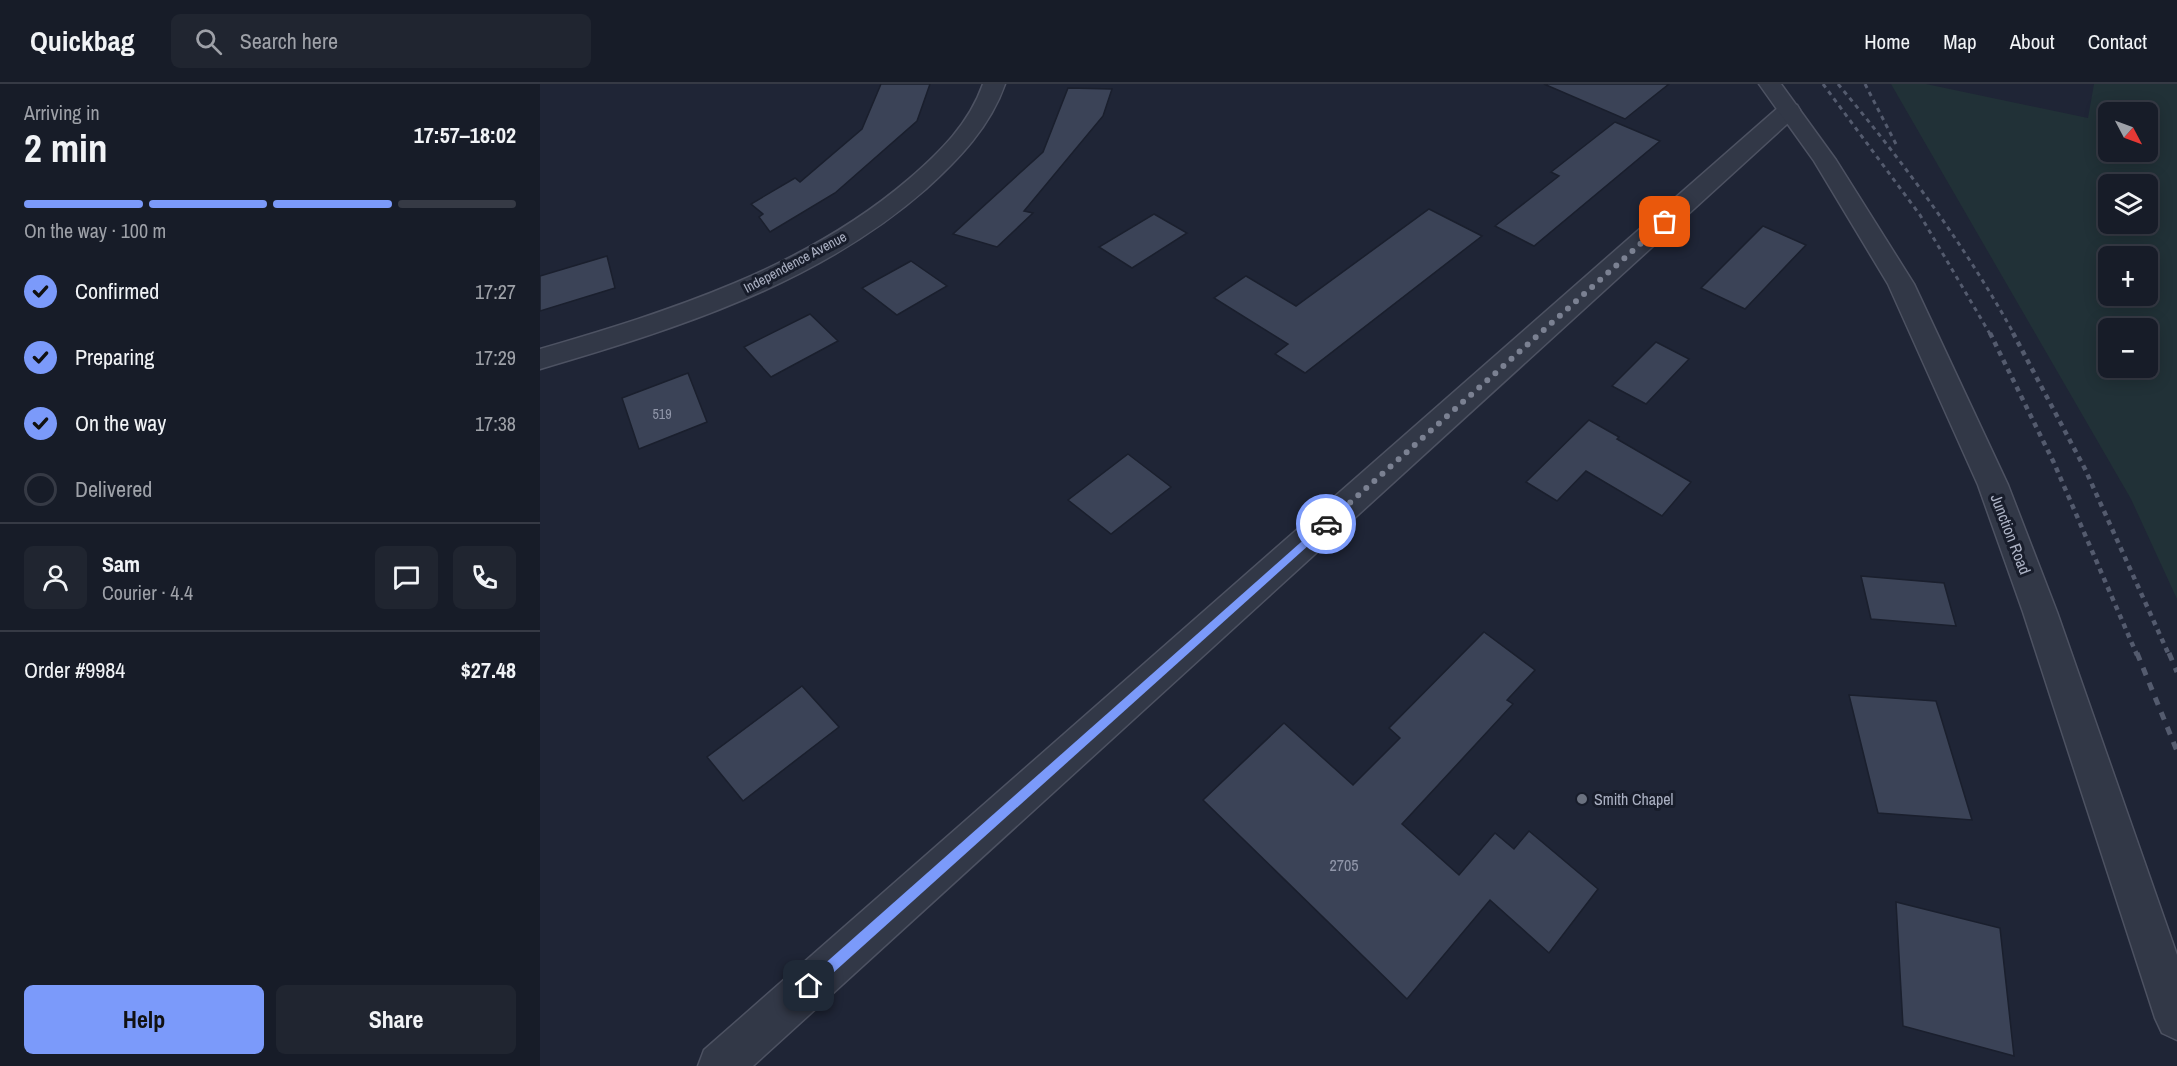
<!DOCTYPE html>
<meta charset="utf-8">
<style>
:root{--surface:#171c28;--page:#202530;--text:#f1f3f6;--muted:#9ea1a8;--line:#363a45;--accent:#7b9afa}
body{margin:0;font-family:"Archivo Narrow",sans-serif;background:var(--page);color:var(--text);height:100vh;display:flex;flex-direction:column;font-size:22px;white-space:nowrap}
*{box-sizing:border-box;margin:0}
p{font-size:20px;color:var(--muted)}
.icon{flex:none;width:33px;height:33px;fill:none;stroke:currentColor;stroke-width:2;stroke-linecap:round;stroke-linejoin:round}
.map{position:relative;flex:1;overflow:hidden}
.sheet{display:flex;flex-direction:column;background:var(--surface);width:540px}
.sheet>*{flex:none}
.needle{width:39px;rotate:131deg}
.buttons{position:absolute;left:1558px;top:18px;display:grid;gap:12px}
.buttons a{display:grid;place-items:center;width:60px;height:60px;border-radius:9px;background:var(--surface);box-shadow:0 3px 15px #0003,0 0 0 2px var(--line);font-size:30px}
.pin{position:absolute;display:grid;place-items:center;width:51px;height:51px;color:#fff;margin:-26px;border-radius:12px;box-shadow:0 3px 9px #0006}
.courier{position:absolute;display:grid;place-items:center;width:60px;height:60px;margin:-30px;border:4px solid #7b9afa;border-radius:50%;background:#fff;color:#222;box-shadow:0 2px 8px #0007}
.headline em{font-style:normal;font-weight:800}
.headline div{display:flex;flex-direction:column-reverse}
.headline{display:flex;align-items:center;justify-content:space-between;height:102px;padding:0 24px}
h1{font-size:39px;font-weight:800;line-height:45px}
.bar{display:grid;grid-template-columns:repeat(4,1fr);gap:9px 6px;align-content:center;height:72px;padding:0 24px}
.bar i{height:8px;border-radius:4px;background:var(--line)}
.bar .on{background:var(--accent)}
.bar p{grid-column:span 4}
.line{display:flex;align-items:center;gap:15px;padding:0 24px;border-top:2px solid var(--line)}
.line div{flex:1}
.round{display:grid;place-items:center;flex:none;width:63px;height:63px;border-radius:9px;background:var(--page)}
ol{padding:0 24px;list-style:none}
li{display:flex;align-items:center;gap:18px;height:66px}
li p{margin-inline-start:auto}
li .icon{padding:6px;border-radius:50%;background:var(--accent);color:#111;stroke-width:4}
li:last-child{color:var(--muted)}
li i{width:33px;height:33px;border:3px solid var(--line);border-radius:50%}
.primary-button{display:flex;gap:12px;margin-top:auto;padding:12px 24px}
.primary-button a{flex:1;height:69px;border-radius:9px;background:var(--accent);color:#111;font-size:24px;font-weight:800;line-height:69px;text-align:center}
.primary-button a+a{background:var(--page);color:var(--text)}
header{display:flex;align-items:center;gap:36px;box-sizing:border-box;height:84px;padding:0 30px;background:var(--surface);border-bottom:2px solid var(--line)}
header strong{font-size:28px}
nav{display:flex;gap:33px;margin-inline-start:auto;font-size:21px}
.search{width:420px;height:54px;background:var(--page);display:flex;align-items:center;gap:15px;box-sizing:border-box;padding:0 21px;border-radius:9px;color:var(--muted);font-size:22px}
main{display:flex;flex:1;min-height:0}
.map>svg:first-child{display:block}
</style>
<header>
<strong>Quickbag</strong>
<div class="search"><svg class="icon" aria-label="search" viewBox="0 0 24 24"><circle cx="10" cy="10" r="6"/><path d="M15 15l6 6"/></svg>Search here</div>
<nav><a>Home</a><a>Map</a><a>About</a><a>Contact</a></nav>
</header>
<main>
<section class="sheet">
<div class="headline"><div><h1>2 min</h1><p>Arriving in</p></div><em>17:57–18:02</em></div>
<div class="bar"><i class="on"></i><i class="on"></i><i class="on"></i><i></i><p>On the way · 100 m</p></div>
<ol>
<li><svg class="icon" aria-label="check" viewBox="0 0 24 24"><path d="M5 12l5 5 9-10"/></svg>Confirmed<p>17:27</p></li>
<li><svg class="icon" aria-label="check" viewBox="0 0 24 24"><path d="M5 12l5 5 9-10"/></svg>Preparing<p>17:29</p></li>
<li><svg class="icon" aria-label="check" viewBox="0 0 24 24"><path d="M5 12l5 5 9-10"/></svg>On the way<p>17:38</p></li>
<li><i></i>Delivered</li>
</ol>
<div class="line" style="height:108px"><a class="round"><svg class="icon" aria-label="person" viewBox="0 0 24 24"><circle cx="12" cy="8" r="4"/><path d="M4 21q1-7 8-7t8 7"/></svg></a><div><b>Sam</b><p>Courier · 4.4</p></div><a class="round"><svg class="icon" aria-label="chat" viewBox="0 0 24 24"><path d="M4 5h16v11H9l-5 4z"/></svg></a><a class="round"><svg class="icon" aria-label="phone" viewBox="0 0 24 24"><path d="M5 4h4l2 5-3 2q2 4 5 5l2-3 5 2v4C11 20 4 13 5 4z"/></svg></a></div>
<div class="line" style="height:78px"><div>Order #9984</div><b>$27.48</b></div>
<div class="primary-button"><a>Help</a><a>Share</a></div>
</section>
<div class="map">
<svg width="1637" height="982" viewBox="0 0 1637 982">
<rect width="100%" height="100%" fill="#1f2536"/>
<path fill="#213137" fill-rule="evenodd" d="M1351,0H1386L1548,34L1554,0H1637V515L1591,415ZM1569,28H1608V68H1569ZM1569,100H1608V140H1569ZM1569,172H1608V212H1569ZM1569,244H1608V284H1569Z"/>
<g fill="#3b4357" stroke="#1a1f2d" stroke-width="1.5">
<path d="M341,0H390L377,37L295,109L230,148L219,133L223,130L211,120L255,94L260,98L322,45Z"/>
<path d="M1004,0H1129L1085,35Z"/>
<path d="M528,4L572,5L563,32L484,127L493,129L457,163L413,150L503,68Z"/>
<path d="M1075,38L1120,57L994,162L955,142L1019,92L1011,88Z"/>
<path d="M889,125L942,152L765,289L735,270L748,260L674,214L706,192L756,222Z"/>
<path d="M614,130L647,149L592,184L559,163Z"/>
<path d="M1223,142L1266,161L1205,225L1161,204Z"/>
<path d="M67,172L75,204L0,227V192Z"/>
<path d="M371,177L407,202L357,231L322,204Z"/>
<path d="M270,230L298,257L231,293L204,263Z"/>
<path d="M1116,258L1149,275L1106,320L1072,302Z"/>
<path d="M148,289L167,338L99,365L82,314Z"/>
<path d="M1049,336L1079,353L1077,355L1151,398L1122,432L1046,387L1017,417L986,398Z"/>
<path d="M588,370L631,403L571,450L528,416Z"/>
<path d="M1321,492L1404,499L1416,542L1331,535Z"/>
<path d="M944,548L995,586L967,616L973,620L862,740L919,791L955,749L974,765L989,747L1058,805L1009,869L950,816L867,915L663,716L744,639L813,701L860,654L849,644Z"/>
<path d="M262,602L299,643L203,717L167,673Z"/>
<path d="M1309,611L1396,617L1432,736L1338,729Z"/>
<path d="M1356,818L1460,844L1474,972L1363,942Z"/>
</g>
<g fill="none" stroke-linecap="round" stroke-linejoin="round">
<defs>
<g id="minor">
<path d="M443,0H465C450,43 419,75 386,105C278,200 136,245 0,285V265C130,227 264,185 369,95C400,68 429,40 443,0Z"/>
<path d="M1249,19L1257,21L1260,26L1257,31L213,982H158L164,966L1241,21Z"/>
</g>
<path id="tertiary" d="M1219,0H1241L1296,76L1374,200L1468,401L1517,528L1637,871V956L1622,949L1615,934L1483,528L1438,401L1348,200L1274,77Z"/>
</defs>
<use href="#minor" stroke="#4d5262" stroke-width="3"/>
<use href="#tertiary" stroke="#4d5262" stroke-width="3"/>
<use href="#minor" fill="#323847" fill-rule="evenodd"/>
<use href="#tertiary" fill="#323847" fill-rule="evenodd"/>
<g stroke="#545b6e" stroke-width="3" stroke-dasharray="4.5 4.5" stroke-linecap="butt">
<path d="M1283,0L1380,131L1450,250"/>
<path d="M1298,0C1364,79 1424,160 1474,250"/>
<path d="M1325,0L1358,64"/>
</g>
<g stroke="#545b6e" stroke-width="4.5" stroke-dasharray="5 5" stroke-linecap="butt">
<path d="M1450,249L1514,379L1597,571"/>
<path d="M1473,249L1545,385L1629,571"/>
</g>
<g stroke="#545b6e" stroke-width="5" stroke-dasharray="8 8" stroke-linecap="butt">
<path d="M1597,569L1637,667"/>
<path d="M1629,569L1637,588"/>
</g>
</g>
<path fill="#7b9afa" d="M786,436L790,437V442L273,907L269,909L264,907L262,902L264,898Z"/>
<g fill="none" stroke-linecap="round" stroke-linejoin="round">
<path stroke="#7b8192" stroke-width="6" stroke-dasharray="0 10.8" d="M786,440L1125,138"/>
</g>
<circle fill="#6b7280" stroke="#181d2b" stroke-width="2" cx="1042" cy="715" r="6"/>
<g text-anchor="middle" stroke-width="6" stroke-linejoin="round" paint-order="stroke">
<g font-size="14" fill="#acb2c4" stroke="#181d2b">
<text transform="translate(255 178) rotate(-28)" y="5">Independence Avenue</text>
</g>
<g font-size="14" fill="#9096a9">
<text x="122" y="335">519</text>
</g>
<g font-size="16" fill="#acb2c4" stroke="#181d2b">
<text transform="translate(1471 450) rotate(69)" y="6">Junction Road</text>
</g>
<g font-size="16" fill="#acb2c4" stroke="#181d2b" text-anchor="start">
<text x="1054" y="721">Smith Chapel</text>
</g>
<g font-size="16" fill="#9096a9">
<text x="804" y="787">2705</text>
</g>
</g>
</svg>
<div class="buttons">
<a><svg class="needle" viewBox="-14 -14 28 28"><path d="M0-13l5 13h-10z" fill="#e53935"/><path d="M0 13l5-13h-10z" fill="#9ea1a8"/></svg></a>
<a><svg class="icon" aria-label="layers" viewBox="0 0 24 24"><path d="M12 4l9 5-9 5-9-5zM3 14l9 5 9-5"/></svg></a>
<a>+</a>
<a>−</a>
</div>
<div class="pin" style="left:1125px;top:138px;background:#ea580c"><svg class="icon" aria-label="bag" viewBox="0 0 24 24"><path d="M5 8h14l-1 12H6zM9 8a3 3 0 0 1 6 0"/></svg></div>
<div class="pin" style="left:269px;top:902px;background:#1f2937"><svg class="icon" aria-label="home" viewBox="0 0 24 24"><path d="M3 11l9-7 9 7M6 9v11h12V9"/></svg></div>
<div class="courier" style="left:786px;top:440px"><svg class="icon" aria-label="car" viewBox="0 0 24 24"><path d="M5 17H2v-5l4-1 3-4h7l3 4 3 1v5h-3M9 17h6M6 11h13"/><circle cx="7" cy="17" r="2"/><circle cx="17" cy="17" r="2"/></svg></div>
</div>
</main>
